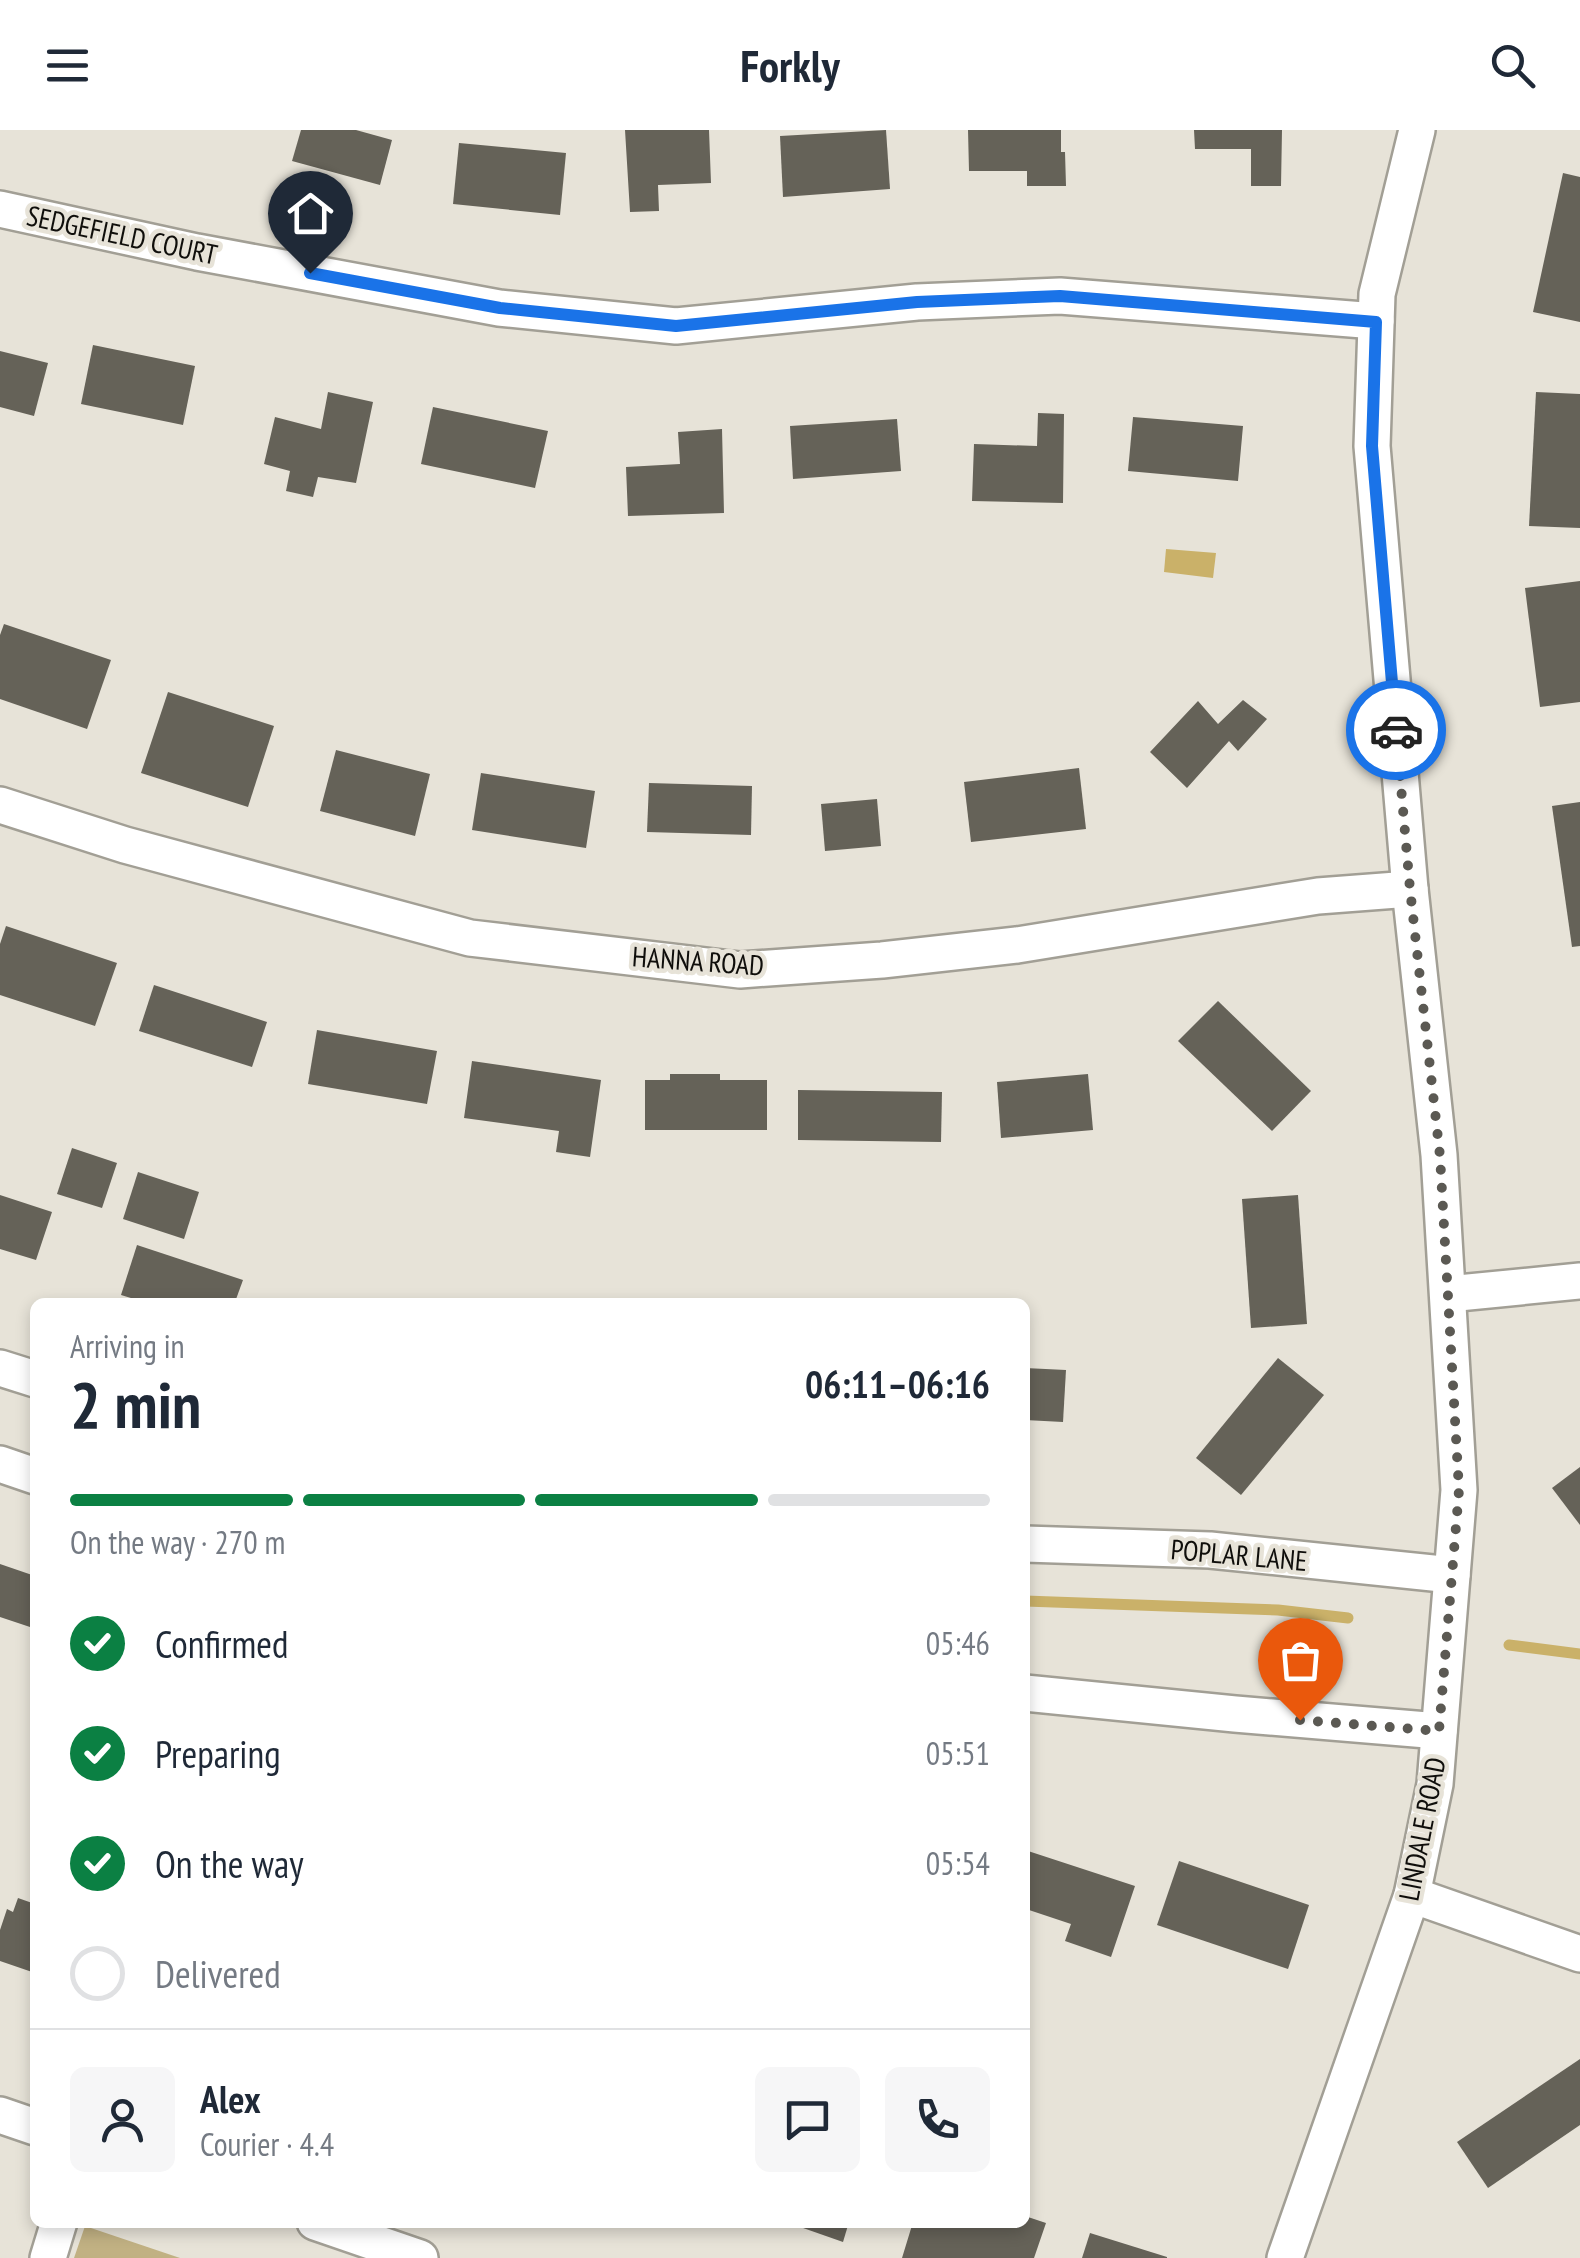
<!DOCTYPE html>
<meta charset="utf-8">
<style>
:root{--surface:#fff;--page:#f6f6f7;--text:#1f2937;--muted:#747a83;--line:#e0e1e3;--accent:#0b8043}
body{margin:0;font-family:"PT Sans Narrow",sans-serif;background:var(--page);color:var(--text);height:100vh;display:flex;flex-direction:column;font-size:38px;white-space:nowrap}
*{box-sizing:border-box;margin:0}
p{font-size:32px;color:var(--muted)}
.icon{flex:none;width:55px;height:55px;fill:none;stroke:currentColor;stroke-width:2;stroke-linecap:round;stroke-linejoin:round}
.map{position:relative;flex:1;overflow:hidden}
.drawer{position:absolute;left:30px;top:1168px;width:1000px;height:930px;display:flex;flex-direction:column;background:var(--surface);border-radius:15px;box-shadow:0 5px 15px #0003}
.drawer>*{flex:none}
.pin{position:absolute;display:grid;place-items:center;width:85px;height:85px;color:#fff;margin:-102px -42px;border-radius:50% 50% 50% 0;rotate:-45deg;box-shadow:0 0 10px #0007}
.pin .icon{rotate:45deg}
.courier{position:absolute;display:grid;place-items:center;width:100px;height:100px;margin:-50px;border:8px solid #1a73e8;border-radius:50%;background:#fff;color:#222;box-shadow:0 2px 12px #0007}
.overview em{font-style:normal;font-weight:800}
.overview div{display:flex;flex-direction:column-reverse}
.overview{display:flex;align-items:center;justify-content:space-between;height:170px;padding:0 40px}
h1{font-size:65px;font-weight:800;line-height:75px}
.bar{display:grid;grid-template-columns:repeat(4,1fr);gap:15px 10px;align-content:center;height:120px;padding:0 40px}
.bar i{height:12px;border-radius:8px;background:var(--line)}
.bar .on{background:var(--accent)}
.bar p{grid-column:span 4}
.line{display:flex;align-items:center;gap:25px;padding:0 40px;border-top:2px solid var(--line)}
.line div{flex:1}
.round{display:grid;place-items:center;flex:none;width:105px;height:105px;border-radius:15px;background:var(--page)}
ol{padding:0 40px;list-style:none}
li{display:flex;align-items:center;gap:30px;height:110px}
li p{margin-inline-start:auto}
li .icon{padding:10px;border-radius:50%;background:var(--accent);color:#fff;stroke-width:4}
li:last-child{color:var(--muted)}
li i{width:55px;height:55px;border:5px solid var(--line);border-radius:50%}
header{display:flex;justify-content:space-between;align-items:center;height:130px;padding:0 40px;background:var(--surface);font-size:45px;font-weight:800}
.map>svg:first-child{display:block}
</style>
<header><svg class="icon" aria-label="menu" viewBox="0 0 24 24"><path d="M4 6h16M4 12h16M4 18h16"/></svg>Forkly<svg class="icon" aria-label="search" viewBox="0 0 24 24"><circle cx="10" cy="10" r="6"/><path d="M15 15l6 6"/></svg></header>
<div class="map">
<svg width="1580" height="2128" viewBox="0 0 1580 2128">
<rect width="100%" height="100%" fill="#e7e3d8"/>
<path fill="#c1b183" d="M85,2096L180,2128H74Z"/>
<path fill="#cab169" d="M1166,419L1216,423L1213,448L1164,442Z"/>
<g fill="none" stroke-linecap="round" stroke-linejoin="round">
<g stroke="#cab169" stroke-width="11">
<path d="M1025,1471L1278,1480L1348,1488"/>
<path d="M1509,1515L1580,1524"/>
</g>
</g>
<g fill="#656258">
<path d="M301,0H356L392,10L380,55L292,31Z"/>
<path d="M625,0H709L711,53L658,55L659,81L630,82Z"/>
<path d="M886,0L890,59L783,67L780,6Z"/>
<path d="M968,0H1061V22H1065L1066,56H1027V41H969Z"/>
<path d="M1194,0H1282L1281,56H1251V19H1195Z"/>
<path d="M459,13L566,23L560,85L453,74Z"/>
<path d="M1563,43L1580,47V192L1533,182Z"/>
<path d="M93,215L195,236L183,295L81,274Z"/>
<path d="M0,221L48,233L34,286L0,277Z"/>
<path d="M328,262L373,272L356,353L318,347L313,367L286,361L290,341L264,334L275,287L321,299Z"/>
<path d="M1536,262L1580,264V398L1529,396Z"/>
<path d="M433,277L548,301L535,358L421,334Z"/>
<path d="M1038,283L1064,284L1063,373L972,371L974,314L1037,316Z"/>
<path d="M1133,287L1243,296L1238,351L1128,341Z"/>
<path d="M897,289L901,341L793,349L790,296Z"/>
<path d="M722,299L724,383L628,386L626,337L680,334L678,302Z"/>
<path d="M1580,451V572L1540,577L1525,458Z"/>
<path d="M4,494L111,530L87,599L0,569V505Z"/>
<path d="M168,562L274,596L248,677L141,643Z"/>
<path d="M1243,570L1267,589L1238,621L1229,611L1187,658L1150,622L1198,571L1218,594Z"/>
<path d="M336,620L430,644L415,706L320,681Z"/>
<path d="M1079,638L1086,699L971,712L964,652Z"/>
<path d="M481,643L595,661L586,718L472,700Z"/>
<path d="M649,653L752,656L751,705L647,702Z"/>
<path d="M877,669L881,716L825,721L821,674Z"/>
<path d="M1580,672V816L1572,817L1552,676Z"/>
<path d="M6,796L117,833L95,896L0,865V814Z"/>
<path d="M154,855L267,892L252,937L139,901Z"/>
<path d="M1218,871L1311,961L1272,1001L1178,911Z"/>
<path d="M317,900L437,921L427,974L308,954Z"/>
<path d="M472,931L601,950L590,1027L556,1022L559,1001L464,988Z"/>
<path d="M670,944H720V950H767V1000H645V950H670Z"/>
<path d="M1088,944L1093,1000L1001,1008L997,952Z"/>
<path d="M798,960L942,962L941,1012L798,1010Z"/>
<path d="M72,1018L117,1033L102,1078L57,1064Z"/>
<path d="M138,1042L199,1062L184,1109L123,1089Z"/>
<path d="M0,1065L52,1082L36,1130L0,1119Z"/>
<path d="M1298,1065L1307,1194L1251,1198L1242,1069Z"/>
<path d="M137,1115L243,1150L235,1172H144L121,1165Z"/>
<path d="M1278,1228L1324,1265L1241,1365L1196,1328Z"/>
<path d="M1025,1238L1066,1240L1063,1292L1025,1290Z"/>
<path d="M1580,1337V1395L1552,1358Z"/>
<path d="M0,1434L35,1446V1491L33,1498L0,1487Z"/>
<path d="M1025,1720L1135,1756L1111,1827L1065,1811L1071,1794L1029,1780L1025,1791Z"/>
<path d="M1179,1731L1309,1775L1288,1839L1157,1795Z"/>
<path d="M18,1768L35,1774V1843L0,1831V1800L7,1779L13,1782Z"/>
<path d="M1580,1929V1995L1488,2058L1457,2012Z"/>
<path d="M1025,2086L1046,2093L1034,2128H902L913,2092H1025Z"/>
<path d="M786,2092H849L843,2112Z"/>
<path d="M1090,2103L1167,2127V2128H1082Z"/>
</g>
<g fill="none" stroke-linecap="round" stroke-linejoin="round">
<defs>
<g id="minor">
<path d="M0,79L197,122L499,178L676,196L917,172L1060,166L1376,191"/>
<path d="M0,675L125,715L470,808L740,840L882,830L1017,815L1318,766L1410,759"/>
<path d="M1448,1164L1580,1151"/>
<path d="M0,1238L35,1249"/>
<path d="M0,1334L35,1346"/>
<path d="M1025,1414L1210,1420L1452,1445"/>
<path d="M1025,1563L1235,1584L1439,1601"/>
<path d="M1412,1765L1580,1824"/>
<path d="M0,1985L35,1997"/>
<path d="M315,2092L420,2128"/>
<path d="M48,2128L59,2092"/>
<path d="M1285,2128L1412,1765L1435,1654L1459,1360L1439,1025L1410,759L1372,316L1377,164L1417,0"/>
</g>
</defs>
<use href="#minor" stroke="#a29f95" stroke-width="40"/>
<use href="#minor" stroke="#fff" stroke-width="35"/>
</g>
<g fill="none" stroke-linecap="round" stroke-linejoin="round">
<path stroke="#5b5953" stroke-width="10" stroke-dasharray="0 18" d="M1300,1590L1439,1601L1459,1360L1440,1026L1410,759L1396,600"/>
<path stroke="#1a73e8" stroke-width="12" d="M310,143L500,178L676,196L917,172L1060,166L1376,192L1372,316L1396,600"/>
</g>
<g text-anchor="middle" stroke-width="9" stroke-linejoin="round" paint-order="stroke">
<g font-size="28" fill="#0f0e0b" stroke="#e7e3d8">
<text transform="translate(122 105) rotate(12)" y="10">SEDGEFIELD COURT</text>
<text transform="translate(698 831) rotate(4)" y="10">HANNA ROAD</text>
<text transform="translate(1239 1425) rotate(5)" y="10">POPLAR LANE</text>
<text transform="translate(1422 1699) rotate(-79)" y="10">LINDALE ROAD</text>
</g>
</g>
</svg>
<div class="pin" style="left:1300px;top:1590px;background:#ea580c"><svg class="icon" aria-label="bag" viewBox="0 0 24 24"><path d="M5 8h14l-1 12H6zM9 8a3 3 0 0 1 6 0"/></svg></div>
<div class="pin" style="left:310px;top:143px;background:#1f2937"><svg class="icon" aria-label="home" viewBox="0 0 24 24"><path d="M3 11l9-7 9 7M6 9v11h12V9"/></svg></div>
<div class="courier" style="left:1396px;top:600px"><svg class="icon" aria-label="car" viewBox="0 0 24 24"><path d="M5 17H2v-5l4-1 3-4h7l3 4 3 1v5h-3M9 17h6M6 11h13"/><circle cx="7" cy="17" r="2"/><circle cx="17" cy="17" r="2"/></svg></div>
<section class="drawer">
<div class="overview"><div><h1>2 min</h1><p>Arriving in</p></div><em>06:11–06:16</em></div>
<div class="bar"><i class="on"></i><i class="on"></i><i class="on"></i><i></i><p>On the way · 270 m</p></div>
<ol>
<li><svg class="icon" aria-label="check" viewBox="0 0 24 24"><path d="M5 12l5 5 9-10"/></svg>Confirmed<p>05:46</p></li>
<li><svg class="icon" aria-label="check" viewBox="0 0 24 24"><path d="M5 12l5 5 9-10"/></svg>Preparing<p>05:51</p></li>
<li><svg class="icon" aria-label="check" viewBox="0 0 24 24"><path d="M5 12l5 5 9-10"/></svg>On the way<p>05:54</p></li>
<li><i></i>Delivered</li>
</ol>
<div class="line" style="height:180px"><a class="round"><svg class="icon" aria-label="person" viewBox="0 0 24 24"><circle cx="12" cy="8" r="4"/><path d="M4 21q1-7 8-7t8 7"/></svg></a><div><b>Alex</b><p>Courier · 4.4</p></div><a class="round"><svg class="icon" aria-label="chat" viewBox="0 0 24 24"><path d="M4 5h16v11H9l-5 4z"/></svg></a><a class="round"><svg class="icon" aria-label="phone" viewBox="0 0 24 24"><path d="M5 4h4l2 5-3 2q2 4 5 5l2-3 5 2v4C11 20 4 13 5 4z"/></svg></a></div>
</section>
</div>
